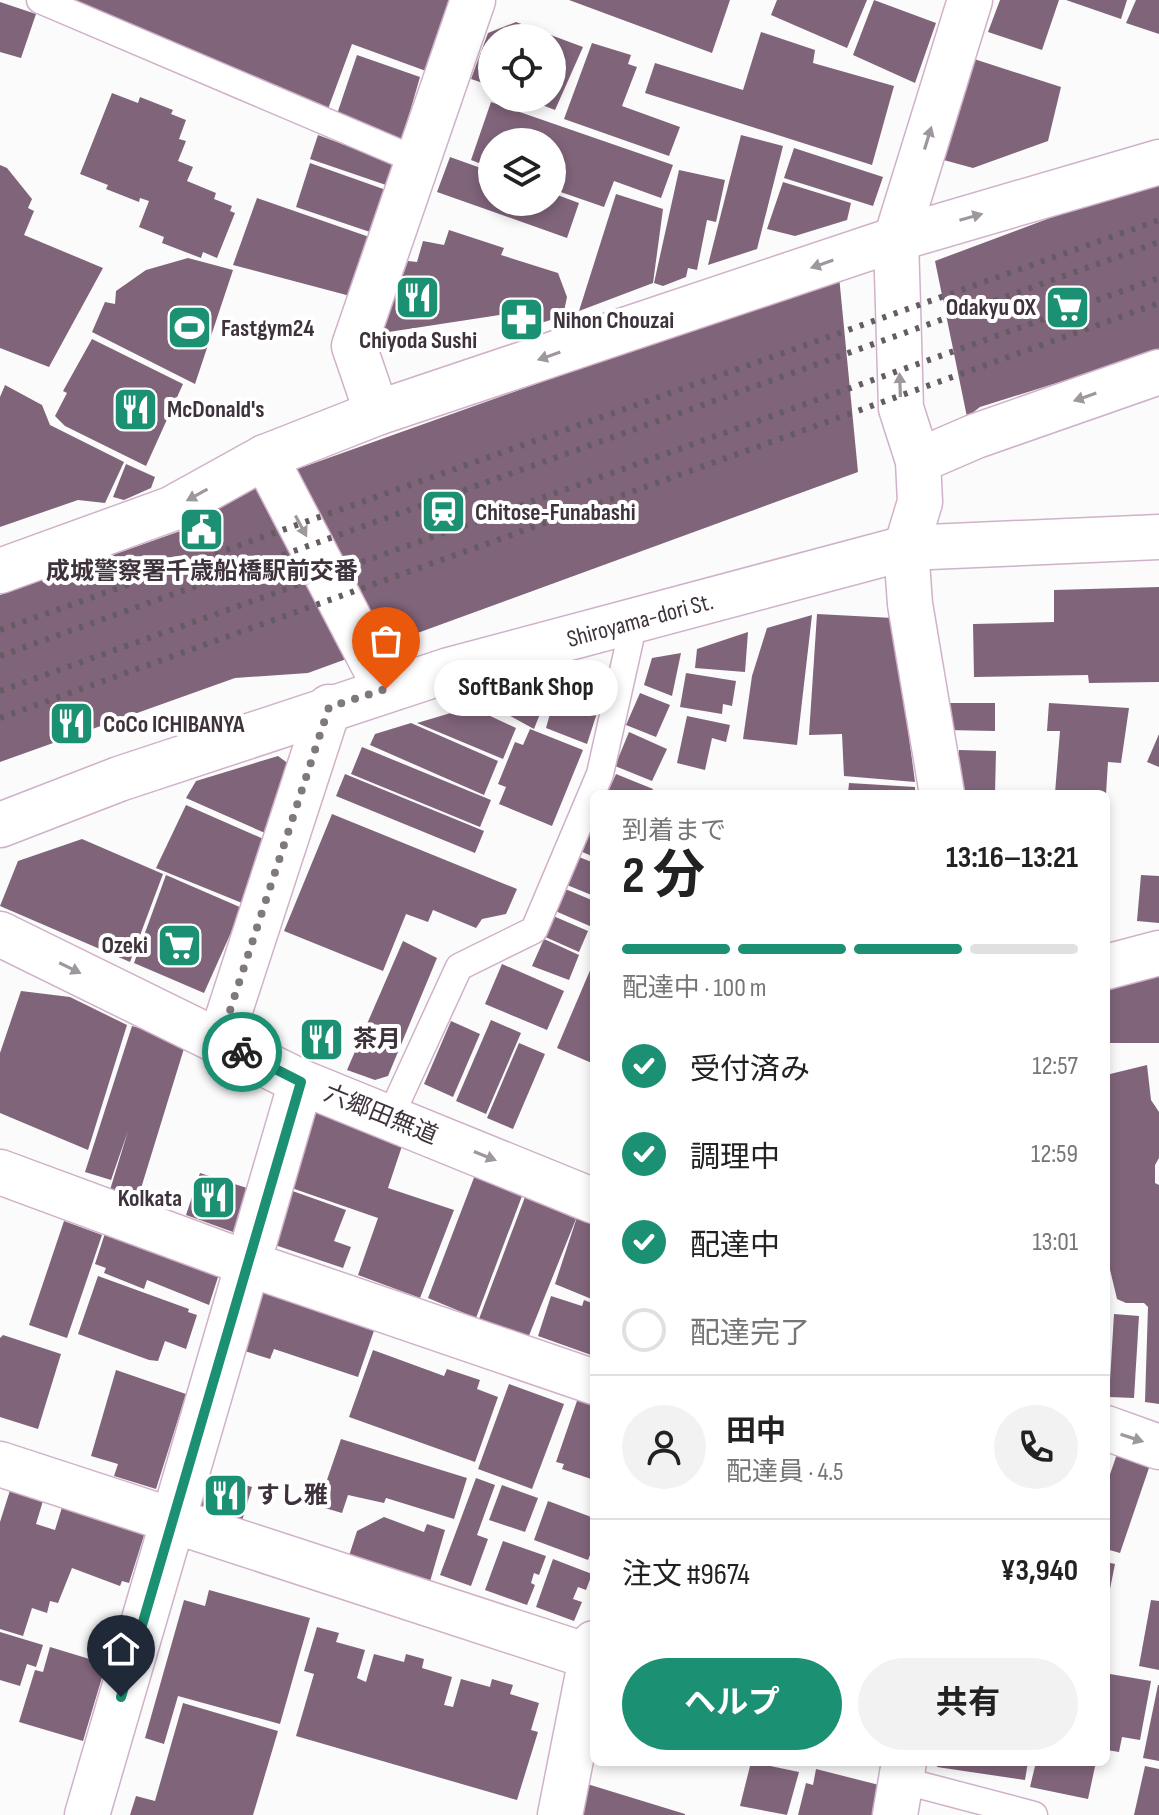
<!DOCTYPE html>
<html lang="ja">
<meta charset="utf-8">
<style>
:root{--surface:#fff;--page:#f2f2f2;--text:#222;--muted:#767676;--line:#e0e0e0;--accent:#1b9072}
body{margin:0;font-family:"Sofia Sans Condensed","Noto Sans JP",sans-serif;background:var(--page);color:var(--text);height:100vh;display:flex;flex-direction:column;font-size:30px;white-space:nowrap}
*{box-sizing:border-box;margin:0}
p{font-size:26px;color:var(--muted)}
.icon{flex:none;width:44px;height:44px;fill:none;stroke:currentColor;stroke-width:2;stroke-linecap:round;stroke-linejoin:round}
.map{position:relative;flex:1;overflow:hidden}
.drawer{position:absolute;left:590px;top:790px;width:520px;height:976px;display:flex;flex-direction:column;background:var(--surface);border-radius:12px;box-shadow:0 4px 12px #0003}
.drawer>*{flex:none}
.tools{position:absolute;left:478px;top:24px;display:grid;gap:16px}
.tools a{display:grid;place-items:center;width:88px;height:88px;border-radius:50%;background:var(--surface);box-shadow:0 4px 12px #0003;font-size:40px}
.pin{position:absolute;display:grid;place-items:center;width:68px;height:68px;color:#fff;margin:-82px -34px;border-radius:50% 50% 50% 0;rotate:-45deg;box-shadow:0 0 8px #0007}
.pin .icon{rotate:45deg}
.courier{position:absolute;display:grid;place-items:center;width:80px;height:80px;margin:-40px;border:6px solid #1b9072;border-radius:50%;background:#fff;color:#222;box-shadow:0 2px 10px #0007}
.bubble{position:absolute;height:56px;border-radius:28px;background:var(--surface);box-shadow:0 4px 12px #0003;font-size:26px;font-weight:700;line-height:56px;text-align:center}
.summary em{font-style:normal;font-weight:700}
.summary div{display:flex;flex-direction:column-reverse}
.summary{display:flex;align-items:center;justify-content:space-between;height:136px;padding:0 32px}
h1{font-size:52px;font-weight:700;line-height:60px}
.bar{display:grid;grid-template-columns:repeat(4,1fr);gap:12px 8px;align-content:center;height:96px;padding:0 32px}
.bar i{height:10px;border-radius:6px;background:var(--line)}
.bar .active{background:var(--accent)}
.bar p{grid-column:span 4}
.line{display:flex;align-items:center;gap:20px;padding:0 32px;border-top:2px solid var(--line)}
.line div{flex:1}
.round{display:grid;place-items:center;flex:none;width:84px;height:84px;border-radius:42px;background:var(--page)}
ol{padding:0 32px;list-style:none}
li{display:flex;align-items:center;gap:24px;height:88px}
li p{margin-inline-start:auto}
li .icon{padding:8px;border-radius:50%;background:var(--accent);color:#fff;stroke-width:4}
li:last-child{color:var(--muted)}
li i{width:44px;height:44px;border:4px solid var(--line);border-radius:50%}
.primary-button{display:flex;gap:16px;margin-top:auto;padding:16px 32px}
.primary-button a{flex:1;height:92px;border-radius:48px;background:var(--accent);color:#fff;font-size:32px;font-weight:700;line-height:92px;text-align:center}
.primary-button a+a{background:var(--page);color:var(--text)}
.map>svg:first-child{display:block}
</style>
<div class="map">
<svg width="1159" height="1815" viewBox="0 0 1159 1815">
<rect width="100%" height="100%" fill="#fbfbfb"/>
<g fill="#80647a">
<path d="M66,0H451L426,71L352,44L328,109Z"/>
<path d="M569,0H730L712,53Z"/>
<path d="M777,0H867L847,48L771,15Z"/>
<path d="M874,0L936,23L915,83L853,55Z"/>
<path d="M1000,0H1059L1042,50L988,32Z"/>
<path d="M1066,0H1127L1121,19Z"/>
<path d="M1136,0H1159V34L1126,23Z"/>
<path d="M0,2L36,14L21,58L0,52Z"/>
<path d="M516,22L583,47L555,110L524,98H552V38H492V86L471,79L488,33Z"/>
<path d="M761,32L815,50L813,63L894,86L872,165L645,93L655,63L743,90Z"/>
<path d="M592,43L631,55L628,64L637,67L622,106L680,127L669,156L564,119Z"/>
<path d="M357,55L420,77L402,139L337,114Z"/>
<path d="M971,58L1061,87L1048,141L973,168L940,159Z"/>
<path d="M112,93L138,103L140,97L173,110L171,114L186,120L179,139L186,141L178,161L193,167L187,181L216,193L214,199L232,206L230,211L235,213L217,258L203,252L201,258L162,243L164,237L139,227L149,201L140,198L139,202L106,189L108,185L80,174Z"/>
<path d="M491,102L673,165L661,198L614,181L604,207L552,189V142H492V168L471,160Z"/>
<path d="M318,135L393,163L386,185L310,159Z"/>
<path d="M741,135L783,146L757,249L708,265Z"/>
<path d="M794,148L883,177L873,206L784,178Z"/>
<path d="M450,157L492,172V202H552V193L579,203L567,238L437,192Z"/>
<path d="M310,163L386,190L370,232L296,207Z"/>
<path d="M0,165L7,168L32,199L28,208L34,211L24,235L103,268L49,367L0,348Z"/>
<path d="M679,170L725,180L716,222L707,220L697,270L688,268L686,277L663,286L654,283Z"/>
<path d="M1159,177V351L980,407L967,417L935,261Z"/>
<path d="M783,182L851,203L847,220L795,236L767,229Z"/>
<path d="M616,194L663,209L653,283L579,311Z"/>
<path d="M257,198L375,239L354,297L233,265Z"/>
<path d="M449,230L504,248L501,255L558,273L567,297L563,316L516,331L506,314L382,333L408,261L417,262L423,241L444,245Z"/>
<path d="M188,258L233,270L195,384L92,332L105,302L115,304L116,291L146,270Z"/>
<path d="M839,276L858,472L308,673L235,678L0,762V595L186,529L247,487Z"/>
<path d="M92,339L183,384L146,466L65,426L55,416L67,393L63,391Z"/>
<path d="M5,385L42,405L50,425L124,462L105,503L78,500L0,527V397Z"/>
<path d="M126,464L155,477L151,488L124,500L113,497Z"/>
<path d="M1159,587V682L1089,683L1088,675L974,677L973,624L1054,622V590Z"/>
<path d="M817,614L893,618L915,782L844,776L842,734L809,735Z"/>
<path d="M812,615L797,745L743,739L752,676L767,628Z"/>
<path d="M748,632L745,672L695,668L697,649Z"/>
<path d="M681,653L672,696L644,685L652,658Z"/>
<path d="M686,673L736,681L732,706L723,704L722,714L680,707Z"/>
<path d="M558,685L605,688L587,744L546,728Z"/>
<path d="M551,686L534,729L485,702Z"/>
<path d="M640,693L670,705L656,737L626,725Z"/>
<path d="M947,703H995V731L946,730Z"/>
<path d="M1049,703L1129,708L1121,763L1108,762L1106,794L1055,793L1060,731H1047Z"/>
<path d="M471,707L516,728L503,759L417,723Z"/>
<path d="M687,716L730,725L726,742L712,738L705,770L677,763Z"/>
<path d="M411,723L498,761L484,795L370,745L375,734Z"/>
<path d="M530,729L583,750L552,826L499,804L506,787L498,784L515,742L523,745Z"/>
<path d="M629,732L667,749L652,781L615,766Z"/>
<path d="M1159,734V767L1147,762Z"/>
<path d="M362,747L491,800L480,827L351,774Z"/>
<path d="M959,750L996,751L995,794H958Z"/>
<path d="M278,756L301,773L274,837L186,798L196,781Z"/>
<path d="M345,774L484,831L475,853L336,796Z"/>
<path d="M616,774L653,789L651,794H607Z"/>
<path d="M849,783L915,787V794H848Z"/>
<path d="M186,805L268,841L242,903L156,868Z"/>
<path d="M332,814L517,889L506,914L482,919L476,928L433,910L428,922L406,914L383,971L284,931Z"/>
<path d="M590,828L594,830V857L580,851Z"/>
<path d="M82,839L163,874L130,962L0,906L18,861Z"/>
<path d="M579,857L594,863V896L567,885Z"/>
<path d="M166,875L242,908L204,993L134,963Z"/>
<path d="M1141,875L1159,876V923L1137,921Z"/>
<path d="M563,888L594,901L592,927L553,910Z"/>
<path d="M551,915L588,931L579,952L543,936Z"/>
<path d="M544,939L579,955L569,980L532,966Z"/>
<path d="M403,941L437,958L388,1076L375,1080L347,1070Z"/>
<path d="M594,961V1064L557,1048Z"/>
<path d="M502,964L564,991L547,1030L485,1004Z"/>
<path d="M1159,966V1043H1106V982Z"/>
<path d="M21,991L70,997L127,1025L88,1150L0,1113V1053Z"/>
<path d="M491,1020L521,1033L486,1114L456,1101Z"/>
<path d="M451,1021L480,1034L453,1097L424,1084Z"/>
<path d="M132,1026L186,1042L138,1198L110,1190L128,1131L111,1180L85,1172Z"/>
<path d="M519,1043L545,1054L513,1129L487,1118Z"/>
<path d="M1147,1065L1151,1100L1159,1112V1158L1155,1165V1183L1159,1185V1404L1145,1402L1148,1307L1144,1303H1126L1117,1299L1106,1253V1075Z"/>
<path d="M311,1104L405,1137L388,1188L454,1210L420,1298L358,1275L378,1218L283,1185Z"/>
<path d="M200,1173L247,1188L233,1232L186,1215Z"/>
<path d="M475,1175L522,1196L476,1318L428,1298Z"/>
<path d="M284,1188L346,1210L334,1241L351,1247L343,1268L272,1244Z"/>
<path d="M525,1197L576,1219L528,1338L479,1319Z"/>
<path d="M578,1214L594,1220V1300L555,1284Z"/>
<path d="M64,1221L102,1235L67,1338L29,1325Z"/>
<path d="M109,1221L220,1271L209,1305L147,1280L144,1289L104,1273L106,1268L95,1264Z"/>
<path d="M98,1276L189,1309L188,1312L197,1315L186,1349L165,1341L158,1361L149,1360L78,1334Z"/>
<path d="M258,1278L378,1319L358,1377L274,1349L270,1359L235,1348Z"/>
<path d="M551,1296L582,1306L584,1300L594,1304V1356L538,1336Z"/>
<path d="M1114,1314L1139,1316L1134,1398L1109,1397Z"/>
<path d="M3,1335L61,1354L38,1429L0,1417V1338Z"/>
<path d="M373,1350L444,1376L447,1369L480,1380L477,1389L498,1397L475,1462L349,1417Z"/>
<path d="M116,1370L186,1394L156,1489L114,1476L118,1464L91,1456Z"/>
<path d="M509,1384L564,1404L532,1489L478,1469Z"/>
<path d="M578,1398L594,1403V1480L562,1469L564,1464L556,1462Z"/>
<path d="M341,1439L467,1478L454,1519L386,1498L384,1503L348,1495L342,1513L318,1506Z"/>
<path d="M1118,1451L1151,1462L1120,1553L1106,1549V1486Z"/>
<path d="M205,1473L252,1487L242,1521L195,1507Z"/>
<path d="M476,1478L495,1485L477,1535L488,1539L471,1586L440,1575Z"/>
<path d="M12,1484L45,1494L36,1524L55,1530L64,1501L146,1529L129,1583L122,1581L120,1586L72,1568L58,1603L50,1601L47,1613L32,1608L23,1636L0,1629V1522Z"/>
<path d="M502,1485L538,1498L525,1532L489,1520Z"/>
<path d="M548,1501L594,1518V1545L588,1560L534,1540Z"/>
<path d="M384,1517L424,1532L427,1524L445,1530L429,1585L348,1559L357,1531Z"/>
<path d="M503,1541L546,1556L539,1575L534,1573L531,1583L535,1585L527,1605L485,1590Z"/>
<path d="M553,1559L592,1574L586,1590L578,1587L573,1599L582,1602L574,1621L536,1607Z"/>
<path d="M1106,1562L1115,1564L1107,1604H1106Z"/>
<path d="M209,1590L310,1618L280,1724L178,1696L164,1744L145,1738L184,1600L205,1606Z"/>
<path d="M1151,1600L1159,1601V1670L1139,1666Z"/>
<path d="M317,1627L339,1633L336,1642L365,1650L357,1678L366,1682L374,1654L404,1662L406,1654L424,1659L422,1668L452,1677L444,1705L453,1707L461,1679L490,1687L492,1679L513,1685L510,1694L539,1703L531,1730L538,1732L517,1800L296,1736L314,1674L304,1671Z"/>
<path d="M0,1632L43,1645L36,1667L27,1664L20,1686L0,1680Z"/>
<path d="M50,1647L106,1664L83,1741L19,1722L35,1670L43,1672Z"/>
<path d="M1110,1674L1151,1681L1140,1740L1122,1737L1119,1752L1107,1750L1106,1698Z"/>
<path d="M1158,1685H1159V1761L1143,1758Z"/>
<path d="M183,1703L278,1731L253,1815H130L136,1796L155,1801Z"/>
<path d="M751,1762L799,1772L787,1815L740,1806Z"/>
<path d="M938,1762H1028L1025,1780L937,1767Z"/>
<path d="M1036,1762H1096L1088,1799L1030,1787Z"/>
<path d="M1145,1766L1159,1769V1815H1134Z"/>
<path d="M816,1769L887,1787L880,1815H798L806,1783L813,1785Z"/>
<path d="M584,1783L685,1814V1815H574Z"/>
</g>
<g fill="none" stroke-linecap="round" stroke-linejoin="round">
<defs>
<g id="lane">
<path d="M40,0L416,160"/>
<path d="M390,1117L459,967L534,930L600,774L634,622"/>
<path d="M901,1780L1034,1815"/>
</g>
<g id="street">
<path d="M377,413L354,346L473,0"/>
<path d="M265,457L386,689"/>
<path d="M918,461L976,436L1159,372"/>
<path d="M0,571L171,509L265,457L377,413L896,239L1159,162"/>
<path d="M942,794L910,604L906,548L920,502L918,461L901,408L896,239L970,0"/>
<path d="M0,934L301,1082L594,1201"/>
<path d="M1106,967L1159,953"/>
<path d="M220,1041L329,707"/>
<path d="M0,1172L249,1264L594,1382"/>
<path d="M1106,1428L1159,1447"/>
<path d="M0,1464L591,1657"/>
<path d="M87,1815L301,1082"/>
<path d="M560,1815L594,1643"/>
<path d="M895,1815L904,1762"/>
</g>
<path id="secondary" d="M0,825L119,779L449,670L906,548L1159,537"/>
</defs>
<use href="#lane" stroke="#d0b1c9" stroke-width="29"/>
<use href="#street" stroke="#d0b1c9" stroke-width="47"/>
<use href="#secondary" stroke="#d0b1c9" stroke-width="47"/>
<use href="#lane" stroke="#fff" stroke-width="26"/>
<use href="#street" stroke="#fff" stroke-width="44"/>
<use href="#secondary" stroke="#fff" stroke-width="44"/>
<g stroke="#655b63" stroke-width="6" stroke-dasharray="4 8" stroke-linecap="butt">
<path d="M0,630L1159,220"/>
<path d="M0,656L1159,242"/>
<path d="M0,691L1159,278"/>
<path d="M0,718L1159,303"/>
</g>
</g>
<defs><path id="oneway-solid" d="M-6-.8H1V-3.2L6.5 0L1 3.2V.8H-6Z" transform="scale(2)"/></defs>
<g fill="#9e989e">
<use href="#oneway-solid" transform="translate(928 138) rotate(-73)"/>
<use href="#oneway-solid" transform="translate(971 217) rotate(-16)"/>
<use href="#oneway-solid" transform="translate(822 264) rotate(161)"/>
<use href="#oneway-solid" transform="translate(549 356) rotate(161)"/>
<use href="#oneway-solid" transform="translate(900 385) rotate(-92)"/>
<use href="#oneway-solid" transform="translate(1085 397) rotate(161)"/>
<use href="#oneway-solid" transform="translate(197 495) rotate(151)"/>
<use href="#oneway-solid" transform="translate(301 526) rotate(62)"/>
<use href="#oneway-solid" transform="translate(70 968) rotate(26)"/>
<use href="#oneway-solid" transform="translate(485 1156) rotate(22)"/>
<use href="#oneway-solid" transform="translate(1132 1438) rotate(18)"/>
</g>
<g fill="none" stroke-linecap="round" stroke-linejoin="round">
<path stroke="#80787f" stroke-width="8" stroke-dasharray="0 14.4" d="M242,1052L220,1041L329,707L386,689"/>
<path stroke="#1b9072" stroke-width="10" d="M121,1697L301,1082L242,1052"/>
</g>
<defs>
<symbol id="restaurant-square" viewBox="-11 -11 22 22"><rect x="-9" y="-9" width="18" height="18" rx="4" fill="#1b9072" stroke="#fff"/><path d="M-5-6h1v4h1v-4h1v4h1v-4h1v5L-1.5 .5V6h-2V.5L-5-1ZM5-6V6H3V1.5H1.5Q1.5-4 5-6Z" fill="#fff"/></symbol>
<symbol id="supermarket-square" viewBox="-11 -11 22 22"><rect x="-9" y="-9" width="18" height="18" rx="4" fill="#1b9072" stroke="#fff"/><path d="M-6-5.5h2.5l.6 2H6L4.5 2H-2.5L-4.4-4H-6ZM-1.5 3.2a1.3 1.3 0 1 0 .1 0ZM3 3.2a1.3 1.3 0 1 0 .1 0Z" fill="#fff"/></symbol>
<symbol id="pharmacy-square" viewBox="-11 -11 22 22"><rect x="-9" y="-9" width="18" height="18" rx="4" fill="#1b9072" stroke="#fff"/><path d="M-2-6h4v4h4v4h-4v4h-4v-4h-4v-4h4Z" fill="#fff"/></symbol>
<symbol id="stadium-square" viewBox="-11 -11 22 22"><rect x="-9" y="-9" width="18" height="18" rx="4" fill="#1b9072" stroke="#fff"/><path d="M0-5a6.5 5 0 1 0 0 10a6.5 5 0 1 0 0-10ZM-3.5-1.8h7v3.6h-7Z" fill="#fff"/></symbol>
<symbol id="station-square" viewBox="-11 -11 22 22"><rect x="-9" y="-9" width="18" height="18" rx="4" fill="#1b9072" stroke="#fff"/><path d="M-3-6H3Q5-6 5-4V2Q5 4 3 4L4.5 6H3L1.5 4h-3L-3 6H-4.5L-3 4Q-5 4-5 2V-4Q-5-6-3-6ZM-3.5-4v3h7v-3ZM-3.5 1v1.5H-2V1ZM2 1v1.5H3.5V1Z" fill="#fff"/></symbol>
<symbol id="civic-square" viewBox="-11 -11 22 22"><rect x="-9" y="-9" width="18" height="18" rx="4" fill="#1b9072" stroke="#fff"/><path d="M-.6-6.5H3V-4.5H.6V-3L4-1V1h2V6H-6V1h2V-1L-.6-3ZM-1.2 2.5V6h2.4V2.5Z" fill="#fff"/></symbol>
</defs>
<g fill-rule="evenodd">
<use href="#restaurant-square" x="392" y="272" width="51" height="51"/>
<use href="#supermarket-square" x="1042" y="282" width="51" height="51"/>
<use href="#pharmacy-square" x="496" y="294" width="51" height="51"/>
<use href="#stadium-square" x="164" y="302" width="51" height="51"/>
<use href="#restaurant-square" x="110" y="384" width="51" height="51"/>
<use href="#station-square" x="418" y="486" width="51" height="51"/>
<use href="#civic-square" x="176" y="504" width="51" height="51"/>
<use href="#restaurant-square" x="46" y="698" width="51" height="51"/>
<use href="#supermarket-square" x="154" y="920" width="51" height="51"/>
<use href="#restaurant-square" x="296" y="1014" width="51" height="51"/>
<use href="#restaurant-square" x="188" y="1172" width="51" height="51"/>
<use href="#restaurant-square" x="200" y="1470" width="51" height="51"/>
</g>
<g text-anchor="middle" stroke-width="8" stroke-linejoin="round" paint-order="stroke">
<g font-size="24" font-weight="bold" fill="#3e323c" stroke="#fff" text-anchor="start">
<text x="1036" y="315" text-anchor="end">Odakyu OX</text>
<text x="553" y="328">Nihon Chouzai</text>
<text x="221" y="336">Fastgym24</text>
<text x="418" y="348" text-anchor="middle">Chiyoda Sushi</text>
<text x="167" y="417">McDonald's</text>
<text x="475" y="520">Chitose-Funabashi</text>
<text x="202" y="579" text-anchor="middle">成城警察署千歳船橋駅前交番</text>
<text x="103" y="732">CoCo ICHIBANYA</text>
<text x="148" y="953" text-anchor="end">Ozeki</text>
<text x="353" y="1047">茶月</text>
<text x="182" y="1206" text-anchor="end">Kolkata</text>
<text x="256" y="1503">すし雅</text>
</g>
<g font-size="24" fill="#3e323c" stroke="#fff">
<text transform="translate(640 620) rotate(-15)" y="8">Shiroyama-dori St.</text>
<text transform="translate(381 1114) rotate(22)" y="8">六郷田無道</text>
</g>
</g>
</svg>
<div class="tools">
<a><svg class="icon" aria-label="locate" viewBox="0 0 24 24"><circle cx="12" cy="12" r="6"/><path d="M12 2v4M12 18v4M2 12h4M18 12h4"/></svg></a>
<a><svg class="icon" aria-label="layers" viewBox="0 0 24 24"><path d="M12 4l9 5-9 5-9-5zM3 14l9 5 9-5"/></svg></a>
</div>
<div class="pin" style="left:386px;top:689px;background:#ea580c"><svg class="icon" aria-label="bag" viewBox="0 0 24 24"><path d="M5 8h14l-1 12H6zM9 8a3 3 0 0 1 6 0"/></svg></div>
<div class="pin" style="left:121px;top:1697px;background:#1f2937"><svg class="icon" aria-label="home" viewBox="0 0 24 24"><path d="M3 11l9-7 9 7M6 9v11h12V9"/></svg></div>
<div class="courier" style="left:242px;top:1052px"><svg class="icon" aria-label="bike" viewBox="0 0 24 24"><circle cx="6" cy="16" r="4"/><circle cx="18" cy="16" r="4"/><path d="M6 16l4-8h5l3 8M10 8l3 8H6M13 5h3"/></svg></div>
<div class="bubble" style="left:434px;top:660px;width:184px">SoftBank Shop</div>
<section class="drawer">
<div class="summary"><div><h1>2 分</h1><p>到着まで</p></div><em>13:16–13:21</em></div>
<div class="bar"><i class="active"></i><i class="active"></i><i class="active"></i><i></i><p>配達中 · 100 m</p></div>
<ol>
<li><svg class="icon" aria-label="check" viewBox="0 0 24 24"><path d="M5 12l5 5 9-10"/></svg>受付済み<p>12:57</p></li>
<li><svg class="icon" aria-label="check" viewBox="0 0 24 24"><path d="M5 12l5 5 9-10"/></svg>調理中<p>12:59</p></li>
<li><svg class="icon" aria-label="check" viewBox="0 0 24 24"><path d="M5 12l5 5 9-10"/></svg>配達中<p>13:01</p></li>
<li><i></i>配達完了</li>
</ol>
<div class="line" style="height:144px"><a class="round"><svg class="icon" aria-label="person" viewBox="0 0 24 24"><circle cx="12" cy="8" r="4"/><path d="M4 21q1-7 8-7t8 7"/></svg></a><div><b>田中</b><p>配達員 · 4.5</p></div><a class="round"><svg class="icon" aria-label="phone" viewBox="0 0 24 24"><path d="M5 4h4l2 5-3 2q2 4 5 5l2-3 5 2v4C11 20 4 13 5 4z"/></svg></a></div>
<div class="line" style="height:104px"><div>注文 #9674</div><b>¥3,940</b></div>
<div class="primary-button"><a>ヘルプ</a><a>共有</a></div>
</section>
</div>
